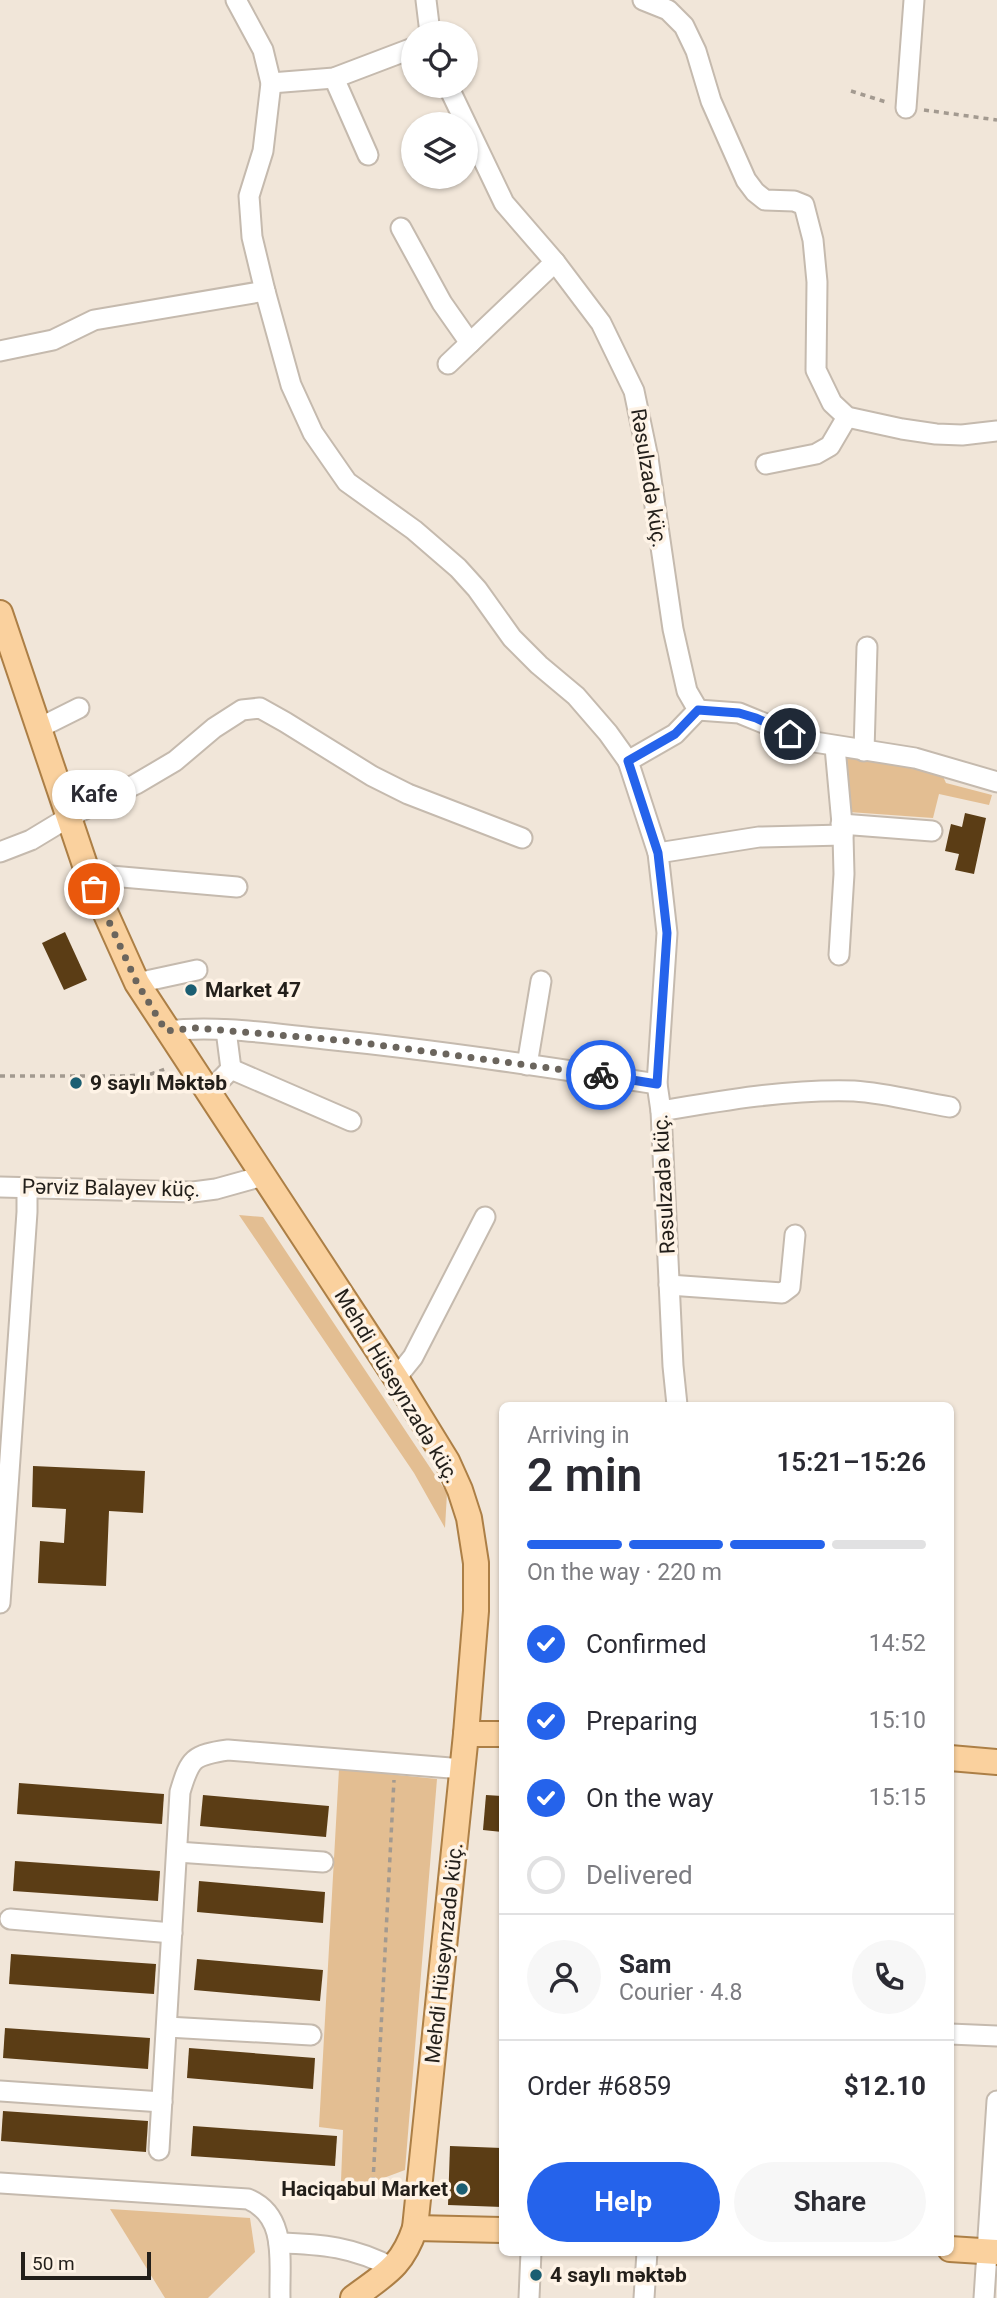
<!DOCTYPE html>
<meta charset="utf-8">
<style>
:root{--surface:#fff;--page:#f7f7f7;--text:#2b2b33;--muted:#7c7c81;--line:#e1e1e2;--accent:#2563eb}
body{margin:0;font-family:Roboto,sans-serif;background:var(--page);color:var(--text);height:100vh;display:flex;flex-direction:column;font-size:26px;white-space:nowrap}
*{box-sizing:border-box;margin:0}
p{font-size:23px;color:var(--muted)}
.icon{flex:none;width:38px;height:38px;fill:none;stroke:currentColor;stroke-width:2;stroke-linecap:round;stroke-linejoin:round}
.map{position:relative;flex:1;overflow:hidden}
.details{position:absolute;left:499px;top:1402px;width:455px;height:854px;display:flex;flex-direction:column;background:var(--surface);border-radius:10px;box-shadow:0 2px 5px #0004}
.details>*{flex:none}
.fabs{position:absolute;left:401px;top:21px;display:grid;gap:14px}
.fabs a{display:grid;place-items:center;width:77px;height:77px;border-radius:50%;background:var(--surface);box-shadow:0 2px 5px #0004;font-size:35px}
.scale{position:absolute;left:21px;bottom:18px;width:130px;box-sizing:border-box;padding-left:7px;border:4px solid #231f1a;border-top:0;font-size:19px;line-height:24px;white-space:nowrap;color:#231f1a;-webkit-text-stroke:5px #fef3e6;paint-order:stroke}
.pin{position:absolute;display:grid;place-items:center;width:60px;height:60px;color:#fff;margin:-30px;border:4px solid #fff;border-radius:50%;box-shadow:0 2px 7px #0007}
.courier{position:absolute;display:grid;place-items:center;width:70px;height:70px;margin:-35px;border:5px solid #2563eb;border-radius:50%;background:#fff;color:#222;box-shadow:0 2px 9px #0007}
.bubble{position:absolute;height:49px;border-radius:24px;background:var(--surface);box-shadow:0 2px 5px #0004;font-size:23px;font-weight:600;line-height:49px;text-align:center}
.head em{font-style:normal;font-weight:600}
.head div{display:flex;flex-direction:column-reverse}
.head{display:flex;align-items:center;justify-content:space-between;height:119px;padding:0 28px}
h1{font-size:46px;font-weight:600;line-height:52px}
.bar{display:grid;grid-template-columns:repeat(4,1fr);gap:10px 7px;align-content:center;height:84px;padding:0 28px}
.bar i{height:9px;border-radius:5px;background:var(--line)}
.bar .selected{background:var(--accent)}
.bar p{grid-column:span 4}
.line{display:flex;align-items:center;gap:18px;padding:0 28px;border-top:2px solid var(--line)}
.line div{flex:1}
.round{display:grid;place-items:center;flex:none;width:74px;height:74px;border-radius:37px;background:var(--page)}
ol{padding:0 28px;list-style:none}
li{display:flex;align-items:center;gap:21px;height:77px}
li p{margin-inline-start:auto}
li .icon{padding:7px;border-radius:50%;background:var(--accent);color:#fff;stroke-width:4}
li:last-child{color:var(--muted)}
li i{width:38px;height:38px;border:4px solid var(--line);border-radius:50%}
.cta{display:flex;gap:14px;margin-top:auto;padding:14px 28px}
.cta a{flex:1;height:80px;border-radius:42px;background:var(--accent);color:#fff;font-size:28px;font-weight:600;line-height:80px;text-align:center}
.cta a+a{background:var(--page);color:var(--text)}
.map>svg:first-child{display:block}
</style>
<div class="map">
<svg width="997" height="2298" viewBox="0 0 997 2298">
<rect width="100%" height="100%" fill="#f1e6d9"/>
<g fill="#e3be92">
<path d="M844,757L941,772L946,783L992,795L989,805L939,794L933,818L849,812Z"/>
<path d="M239,1215L263,1217L447,1493L445,1528L414,1473Z"/>
<path d="M339,1769L437,1779L405,2170L373,2182L341,2181L343,2130L319,2127Z"/>
<path d="M110,2209L250,2218L255,2252L208,2298H165Z"/>
</g>
<g fill="#5b3d15">
<path d="M965,813L986,818L974,874L955,870L959,854L945,851L951,824L962,827Z"/>
<path d="M65,932L87,980L64,990L42,943Z"/>
<path d="M33,1466L145,1471L143,1513L109,1511L106,1586L38,1583L40,1541L64,1543L66,1509L32,1507Z"/>
<path d="M19,1783L164,1794L162,1824L17,1814Z"/>
<path d="M203,1795L329,1806L326,1837L200,1826Z"/>
<path d="M486,1795L502,1796V1832L483,1830Z"/>
<path d="M15,1861L160,1871L158,1901L13,1891Z"/>
<path d="M199,1881L325,1892L323,1923L197,1912Z"/>
<path d="M11,1954L156,1964L154,1994L9,1984Z"/>
<path d="M197,1959L323,1970L320,2001L194,1990Z"/>
<path d="M5,2028L150,2038L148,2069L3,2058Z"/>
<path d="M189,2048L315,2058L313,2089L187,2078Z"/>
<path d="M3,2111L148,2121L146,2152L1,2141Z"/>
<path d="M193,2126L337,2136L335,2166L191,2156Z"/>
<path d="M450,2146L502,2148V2207L448,2205Z"/>
</g>
<g fill="none" stroke-linecap="round" stroke-linejoin="round">
<defs>
<g id="minor">
<path d="M236,0L263,50L271,83L263,151L249,196L252,237L265,291L291,385L313,433L347,482L414,530L458,568L477,589L512,638L539,665L576,696L608,733L628,761"/>
<path d="M426,0L430,33"/>
<path d="M643,0L668,10L684,26L696,51L711,101L746,180L755,192L765,200L794,201L804,205L813,240L817,282L816,370L832,403L847,417L902,429L936,434L962,435L997,431"/>
<path d="M334,78L368,155"/>
<path d="M271,83L334,78L413,48"/>
<path d="M448,86L504,203L555,262L601,323L634,391L648,458L673,629L687,691L698,710L675,734L628,761L658,853L667,933L657,1084L661,1111L673,1366L677,1405"/>
<path d="M906,108L914,0"/>
<path d="M401,228L442,303L470,343"/>
<path d="M0,351L53,340L94,320L265,291"/>
<path d="M448,364L555,262"/>
<path d="M766,464L816,454L830,446L847,417"/>
<path d="M698,710L739,713L808,741L915,758L997,782"/>
<path d="M39,728L79,708"/>
<path d="M835,747L843,835L844,874L839,955"/>
<path d="M864,751L867,647"/>
<path d="M841,824L932,831"/>
<path d="M0,852L31,840L69,817L136,784L175,761L214,728L242,710L260,708L285,722L372,776L408,794L522,838"/>
<path d="M658,853L759,837L843,835"/>
<path d="M88,874L237,887"/>
<path d="M137,983L197,970"/>
<path d="M166,1031C219,1025 273,1034 325,1039C436,1050 547,1067 657,1084"/>
<path d="M527,1065L541,981"/>
<path d="M231,1069L351,1121"/>
<path d="M208,1093L231,1069L226,1030"/>
<path d="M661,1111C725,1100 789,1089 854,1091C886,1093 919,1102 950,1107"/>
<path d="M0,1187L193,1192L216,1189L263,1176"/>
<path d="M669,1285L782,1293L790,1287L795,1235"/>
<path d="M396,1378L413,1357L485,1217"/>
<path d="M0,1603L27,1212V1188"/>
<path d="M177,1852L323,1862"/>
<path d="M10,1919L172,1933"/>
<path d="M167,2027L311,2035"/>
<path d="M950,2034L997,2036"/>
<path d="M0,2091L162,2102"/>
<path d="M159,2150L180,1792C190,1758 193,1755 228,1750L463,1769"/>
<path d="M0,2183L248,2199C288,2216 279,2262 280,2298"/>
<path d="M279,2243C322,2244 354,2247 393,2268"/>
<path d="M529,2298L531,2252"/>
<path d="M644,2298L647,2252"/>
<path d="M984,2298L997,2101"/>
</g>
<g id="major">
<path d="M0,613L88,874L137,983L396,1378L447,1461L460,1490L469,1518L476,1563V1611L466,1734L415,2228C402,2267 385,2274 353,2298"/>
<path d="M466,1734H502"/>
<path d="M950,1758L997,1762"/>
<path d="M415,2228L502,2230"/>
<path d="M950,2249L997,2252"/>
</g>
</defs>
<use href="#minor" stroke="#c5baae" stroke-width="23"/>
<use href="#major" stroke="#ac7f46" stroke-width="28"/>
<g stroke="#a39a90" stroke-width="3.5" stroke-dasharray="5 5" stroke-linecap="butt">
<path d="M851,91L889,103"/>
<path d="M924,110L997,120"/>
<path d="M0,1076H126L151,1074L168,1068"/>
<path d="M373,2182L394,1780"/>
</g>
<use href="#minor" stroke="#fff" stroke-width="19"/>
<use href="#major" stroke="#fad19e" stroke-width="24"/>
</g>
<g fill="none" stroke-linecap="round" stroke-linejoin="round">
<path stroke="#6b655d" stroke-width="7" stroke-dasharray="0 12.6" d="M94,889L137,983L166,1031L196,1028L349,1041L601,1075"/>
<path stroke="#2563eb" stroke-width="9" d="M601,1075L657,1084L667,933L658,853L628,761L675,734L698,710L739,713L756,718L790,734"/>
</g>
<g fill="#1b5e72" stroke="#fef3e6" stroke-width="2.5">
<circle cx="191" cy="990" r="7"/>
<circle cx="76" cy="1083" r="7"/>
<circle cx="462" cy="2189" r="7"/>
<circle cx="536" cy="2275" r="7"/>
</g>
<g text-anchor="middle" stroke-width="7" stroke-linejoin="round" paint-order="stroke">
<g font-size="21" fill="#231f1a" stroke="#fef3e6">
<text transform="translate(649 478) rotate(81)" y="7">Rəsulzadə küç.</text>
<text transform="translate(664 1184) rotate(-93)" y="7">Rəsulzadə küç.</text>
<text transform="translate(111 1188) rotate(1)" y="7">Pərviz Balayev küç.</text>
<text transform="translate(397 1386) rotate(59)" y="7">Mehdi Hüseynzadə küç.</text>
<text transform="translate(444 1953) rotate(-84)" y="7">Mehdi Hüseynzadə küç.</text>
</g>
<g font-size="21" font-weight="bold" fill="#231f1a" stroke="#fef3e6" text-anchor="start">
<text x="205" y="997">Market 47</text>
<text x="90" y="1090">9 saylı Məktəb</text>
<text x="448" y="2196" text-anchor="end">Haciqabul Market</text>
<text x="550" y="2282">4 saylı məktəb</text>
</g>
</g>
</svg>
<div class="fabs">
<a><svg class="icon" aria-label="locate" viewBox="0 0 24 24"><circle cx="12" cy="12" r="6"/><path d="M12 2v4M12 18v4M2 12h4M18 12h4"/></svg></a>
<a><svg class="icon" aria-label="layers" viewBox="0 0 24 24"><path d="M12 4l9 5-9 5-9-5zM3 14l9 5 9-5"/></svg></a>
</div>
<div class="scale">50 m</div>
<div class="pin" style="left:94px;top:889px;background:#ea580c"><svg class="icon" aria-label="bag" viewBox="0 0 24 24"><path d="M5 8h14l-1 12H6zM9 8a3 3 0 0 1 6 0"/></svg></div>
<div class="pin" style="left:790px;top:734px;background:#1f2937"><svg class="icon" aria-label="home" viewBox="0 0 24 24"><path d="M3 11l9-7 9 7M6 9v11h12V9"/></svg></div>
<div class="courier" style="left:601px;top:1075px"><svg class="icon" aria-label="bike" viewBox="0 0 24 24"><circle cx="6" cy="16" r="4"/><circle cx="18" cy="16" r="4"/><path d="M6 16l4-8h5l3 8M10 8l3 8H6M13 5h3"/></svg></div>
<div class="bubble" style="left:52px;top:770px;width:84px">Kafe</div>
<section class="details">
<div class="head"><div><h1>2 min</h1><p>Arriving in</p></div><em>15:21–15:26</em></div>
<div class="bar"><i class="selected"></i><i class="selected"></i><i class="selected"></i><i></i><p>On the way · 220 m</p></div>
<ol>
<li><svg class="icon" aria-label="check" viewBox="0 0 24 24"><path d="M5 12l5 5 9-10"/></svg>Confirmed<p>14:52</p></li>
<li><svg class="icon" aria-label="check" viewBox="0 0 24 24"><path d="M5 12l5 5 9-10"/></svg>Preparing<p>15:10</p></li>
<li><svg class="icon" aria-label="check" viewBox="0 0 24 24"><path d="M5 12l5 5 9-10"/></svg>On the way<p>15:15</p></li>
<li><i></i>Delivered</li>
</ol>
<div class="line" style="height:126px"><a class="round"><svg class="icon" aria-label="person" viewBox="0 0 24 24"><circle cx="12" cy="8" r="4"/><path d="M4 21q1-7 8-7t8 7"/></svg></a><div><b>Sam</b><p>Courier · 4.8</p></div><a class="round"><svg class="icon" aria-label="phone" viewBox="0 0 24 24"><path d="M5 4h4l2 5-3 2q2 4 5 5l2-3 5 2v4C11 20 4 13 5 4z"/></svg></a></div>
<div class="line" style="height:91px"><div>Order #6859</div><b>$12.10</b></div>
<div class="cta"><a>Help</a><a>Share</a></div>
</section>
</div>
